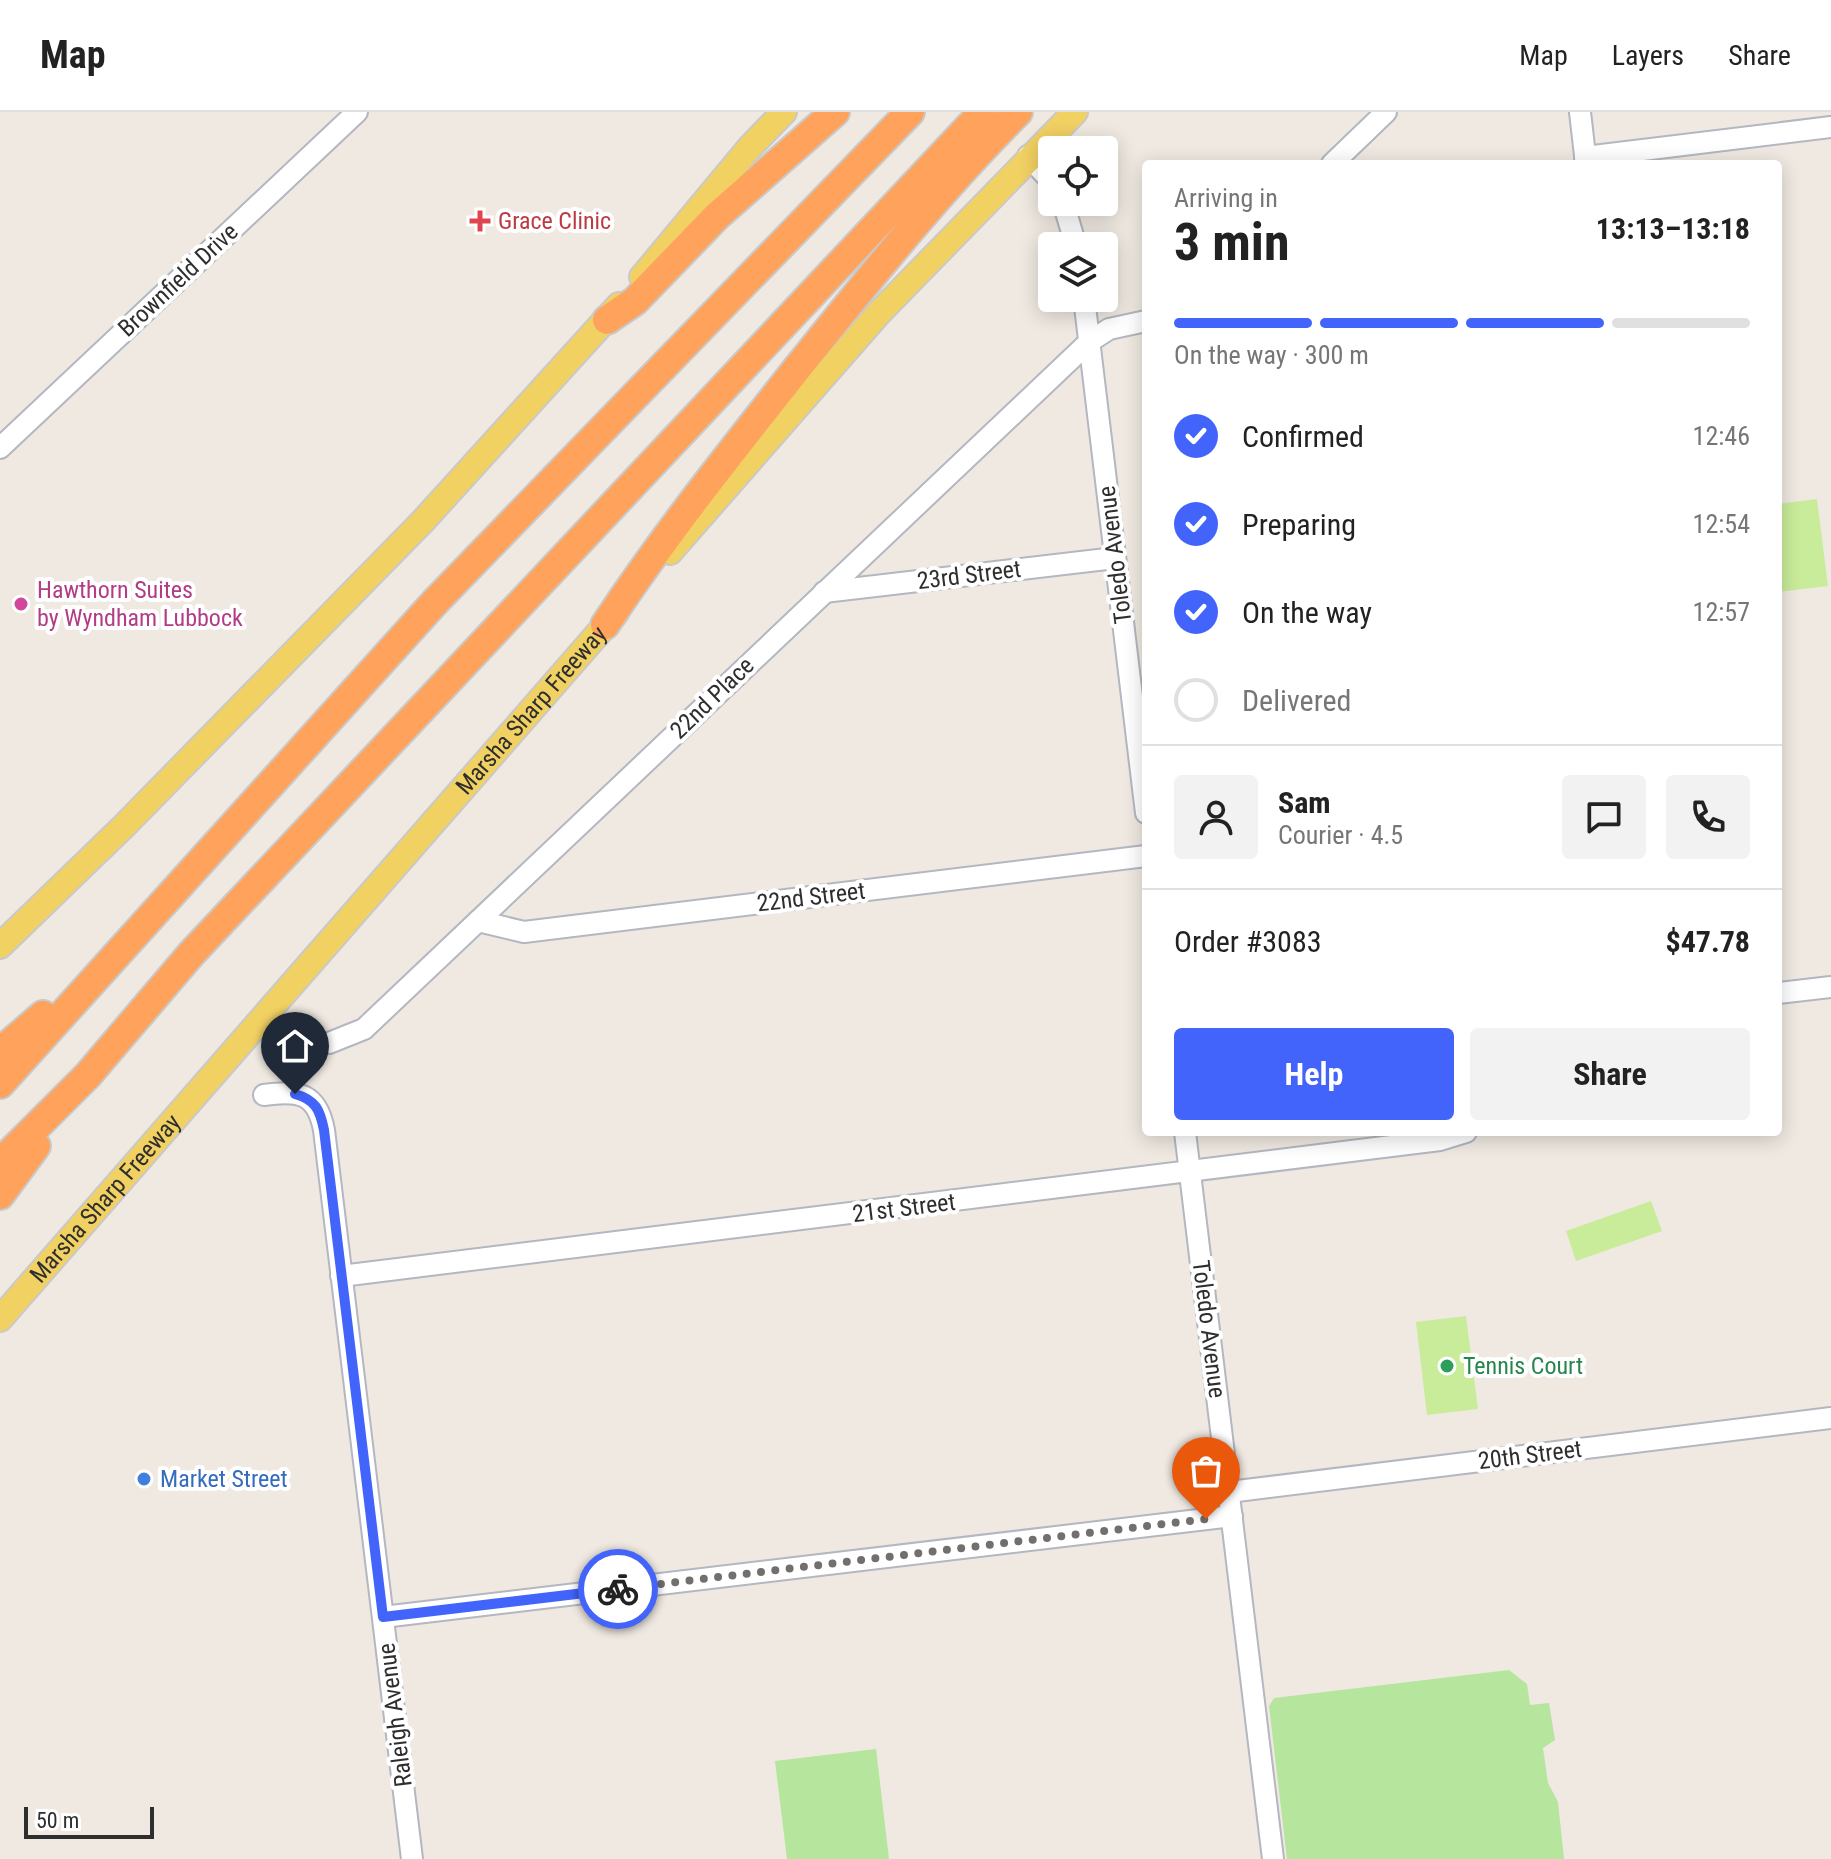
<!DOCTYPE html>
<meta charset="utf-8">
<style>
:root{--surface:#fff;--page:#f2f2f2;--text:#222;--muted:#767676;--line:#e0e0e0;--accent:#4264fb}
body{margin:0;font-family:"Roboto Condensed",sans-serif;background:var(--page);color:var(--text);height:100vh;display:flex;flex-direction:column;font-size:30px;white-space:nowrap}
*{box-sizing:border-box;margin:0}
p{font-size:26px;color:var(--muted)}
.icon{flex:none;width:44px;height:44px;fill:none;stroke:currentColor;stroke-width:2;stroke-linecap:round;stroke-linejoin:round}
.map{position:relative;flex:1;overflow:hidden}
.side{position:absolute;left:1142px;top:48px;width:640px;height:976px;display:flex;flex-direction:column;background:var(--surface);border-radius:8px;box-shadow:0 4px 20px #0003}
.side>*{flex:none}
.controls{position:absolute;left:1038px;top:24px;display:grid;gap:16px}
.controls a{display:grid;place-items:center;width:80px;height:80px;border-radius:8px;background:var(--surface);box-shadow:0 4px 20px #0003;font-size:40px}
.scale{position:absolute;left:24px;bottom:20px;width:130px;box-sizing:border-box;padding-left:8px;border:4px solid #2e2e2e;border-top:0;font-size:22px;line-height:28px;white-space:nowrap;color:#2e2e2e;-webkit-text-stroke:6px #fff;paint-order:stroke}
.pin{position:absolute;display:grid;place-items:center;width:68px;height:68px;color:#fff;margin:-82px -34px;border-radius:50% 50% 50% 0;rotate:-45deg;box-shadow:0 0 8px #0007}
.pin .icon{rotate:45deg}
.courier{position:absolute;display:grid;place-items:center;width:80px;height:80px;margin:-40px;border:6px solid #4264fb;border-radius:50%;background:#fff;color:#222;box-shadow:0 2px 10px #0007}
.overview em{font-style:normal;font-weight:700}
.overview div{display:flex;flex-direction:column-reverse}
.overview{display:flex;align-items:center;justify-content:space-between;height:136px;padding:0 32px}
h1{font-size:52px;font-weight:700;line-height:60px}
.bar{display:grid;grid-template-columns:repeat(4,1fr);gap:12px 8px;align-content:center;height:96px;padding:0 32px}
.bar i{height:10px;border-radius:6px;background:var(--line)}
.bar .selected{background:var(--accent)}
.bar p{grid-column:span 4}
.line{display:flex;align-items:center;gap:20px;padding:0 32px;border-top:2px solid var(--line)}
.line div{flex:1}
.round{display:grid;place-items:center;flex:none;width:84px;height:84px;border-radius:8px;background:var(--page)}
ol{padding:0 32px;list-style:none}
li{display:flex;align-items:center;gap:24px;height:88px}
li p{margin-inline-start:auto}
li .icon{padding:8px;border-radius:50%;background:var(--accent);color:#fff;stroke-width:4}
li:last-child{color:var(--muted)}
li i{width:44px;height:44px;border:4px solid var(--line);border-radius:50%}
.cta{display:flex;gap:16px;margin-top:auto;padding:16px 32px}
.cta a{flex:1;height:92px;border-radius:8px;background:var(--accent);color:#fff;font-size:32px;font-weight:700;line-height:92px;text-align:center}
.cta a+a{background:var(--page);color:var(--text)}
header{display:flex;align-items:center;gap:48px;box-sizing:border-box;height:112px;padding:0 40px;background:var(--surface);border-bottom:2px solid var(--line)}
header strong{font-size:38px}
nav{display:flex;gap:44px;margin-inline-start:auto;font-size:28px}
.map>svg:first-child{display:block}
</style>
<header>
<strong>Map</strong>
<nav><a>Map</a><a>Layers</a><a>Share</a></nav>
</header>
<div class="map">
<svg width="1831" height="1747" viewBox="0 0 1831 1747">
<rect width="100%" height="100%" fill="#efe9e1"/>
<g fill="#b6e59e">
<path d="M1509,1558L1527,1572L1530,1593L1549,1591L1555,1628L1543,1636L1548,1671L1558,1690L1564,1747H1287L1269,1594L1274,1586Z"/>
<path d="M876,1637L889,1747H787L775,1649Z"/>
</g>
<g fill="#c9ec9a">
<path d="M1817,387L1828,474L1778,480V392Z"/>
<path d="M1651,1089L1662,1119L1576,1149L1566,1119Z"/>
<path d="M1466,1204L1478,1297L1427,1303L1416,1210Z"/>
</g>
<g fill="none" stroke-linecap="round" stroke-linejoin="round">
<defs>
<g id="minor">
<path d="M1580,0L1586,52"/>
<path d="M1028,44L1052,70"/>
<path d="M1585,45L1831,15"/>
<path d="M1332,52L1386,0"/>
<path d="M1063,90L1076,134"/>
<path d="M1084,186L1146,701"/>
<path d="M0,336L357,0"/>
<path d="M824,480L1115,446"/>
<path d="M478,809L524,820L1146,744"/>
<path d="M1778,881L1831,875"/>
<path d="M329,931L364,917L1089,230L1109,217L1146,209"/>
<path d="M264,983C299,978 317,981 324,1018L412,1747"/>
<path d="M1185,1020L1273,1747"/>
<path d="M341,1164L1440,1028L1466,1020"/>
<path d="M1229,1380L1831,1306"/>
<path d="M383,1505L1232,1404"/>
</g>
<g id="major">
<path d="M642,165L751,34L784,0"/>
<path d="M670,440L879,201L1075,0"/>
<path d="M0,834L124,714L423,409L619,193"/>
<path id="s1" d="M0,1207L616,501"/>
</g>
<g id="highway">
<path d="M607,208L635,189L717,104L835,0"/>
<path d="M605,513C666,421 731,340 799,254C869,167 939,79 1018,0"/>
<path d="M0,940L43,903"/>
<path d="M0,972L435,490L910,0"/>
<path d="M0,1051L88,963L191,842L983,0"/>
<path d="M0,1083L36,1034"/>
</g>
</defs>
<use href="#minor" stroke="#b4b7c1" stroke-width="24"/>
<use href="#major" stroke="#c9c9c9" stroke-width="28"/>
<use href="#highway" stroke="#c9c9c9" stroke-width="32"/>
<use href="#minor" stroke="#fff" stroke-width="20"/>
<use href="#major" stroke="#f2d163" stroke-width="24"/>
<use href="#highway" stroke="#ffa35c" stroke-width="28"/>
</g>
<g fill="none" stroke-linecap="round" stroke-linejoin="round">
<path stroke="#726f6d" stroke-width="8" stroke-dasharray="0 14.4" d="M618,1477L1206,1407"/>
<path stroke="#4264fb" stroke-width="10" d="M295,982C316,988 320,998 324,1018L383,1505L618,1477"/>
</g>
<path fill="#e0444e" stroke="#fff" stroke-width="3" d="M476 97h8v8h8v8h-8v8h-8v-8h-8v-8h8z"/>
<circle fill="#d1479c" stroke="#fff" stroke-width="3" cx="21" cy="492" r="8"/>
<circle fill="#2e9e5b" stroke="#fff" stroke-width="3" cx="1447" cy="1254" r="8"/>
<circle fill="#3f7fe0" stroke="#fff" stroke-width="3" cx="144" cy="1367" r="8"/>
<g text-anchor="middle" stroke-width="8" stroke-linejoin="round" paint-order="stroke">
<g font-size="24" fill="#be3a42" stroke="#fff" text-anchor="start">
<text x="498" y="117">Grace Clinic</text>
</g>
<g font-size="24" fill="#2e2e2e" stroke="#fff">
<text transform="translate(178 168) rotate(-43)" y="8">Brownfield Drive</text>
<text transform="translate(1115 443) rotate(-97)" y="8">Toledo Avenue</text>
<text transform="translate(969 463) rotate(-7)" y="8">23rd Street</text>
<text transform="translate(712 586) rotate(-44)" y="8">22nd Place</text>
<text dy="8" stroke="none"><textPath href="#s1" startOffset="808">Marsha Sharp Freeway</textPath></text>
<text transform="translate(811 785) rotate(-7)" y="8">22nd Street</text>
<text dy="8" stroke="none"><textPath href="#s1" startOffset="160">Marsha Sharp Freeway</textPath></text>
<text transform="translate(904 1096) rotate(-7)" y="8">21st Street</text>
<text transform="translate(1209 1217) rotate(83)" y="8">Toledo Avenue</text>
<text transform="translate(1530 1343) rotate(-7)" y="8">20th Street</text>
<text transform="translate(395 1603) rotate(-97)" y="8">Raleigh Avenue</text>
</g>
<g font-size="24" fill="#b23c85" stroke="#fff" text-anchor="start">
<text x="37" y="486">Hawthorn Suites<tspan x="37" dy="28">by Wyndham Lubbock</tspan></text>
</g>
<g font-size="24" fill="#27864d" stroke="#fff" text-anchor="start">
<text x="1463" y="1262">Tennis Court</text>
</g>
<g font-size="24" fill="#366cbe" stroke="#fff" text-anchor="start">
<text x="160" y="1375">Market Street</text>
</g>
</g>
</svg>
<div class="controls">
<a><svg class="icon" aria-label="locate" viewBox="0 0 24 24"><circle cx="12" cy="12" r="6"/><path d="M12 2v4M12 18v4M2 12h4M18 12h4"/></svg></a>
<a><svg class="icon" aria-label="layers" viewBox="0 0 24 24"><path d="M12 4l9 5-9 5-9-5zM3 14l9 5 9-5"/></svg></a>
</div>
<div class="scale">50 m</div>
<div class="pin" style="left:1206px;top:1407px;background:#ea580c"><svg class="icon" aria-label="bag" viewBox="0 0 24 24"><path d="M5 8h14l-1 12H6zM9 8a3 3 0 0 1 6 0"/></svg></div>
<div class="pin" style="left:295px;top:982px;background:#1f2937"><svg class="icon" aria-label="home" viewBox="0 0 24 24"><path d="M3 11l9-7 9 7M6 9v11h12V9"/></svg></div>
<div class="courier" style="left:618px;top:1477px"><svg class="icon" aria-label="bike" viewBox="0 0 24 24"><circle cx="6" cy="16" r="4"/><circle cx="18" cy="16" r="4"/><path d="M6 16l4-8h5l3 8M10 8l3 8H6M13 5h3"/></svg></div>
<section class="side">
<div class="overview"><div><h1>3 min</h1><p>Arriving in</p></div><em>13:13–13:18</em></div>
<div class="bar"><i class="selected"></i><i class="selected"></i><i class="selected"></i><i></i><p>On the way · 300 m</p></div>
<ol>
<li><svg class="icon" aria-label="check" viewBox="0 0 24 24"><path d="M5 12l5 5 9-10"/></svg>Confirmed<p>12:46</p></li>
<li><svg class="icon" aria-label="check" viewBox="0 0 24 24"><path d="M5 12l5 5 9-10"/></svg>Preparing<p>12:54</p></li>
<li><svg class="icon" aria-label="check" viewBox="0 0 24 24"><path d="M5 12l5 5 9-10"/></svg>On the way<p>12:57</p></li>
<li><i></i>Delivered</li>
</ol>
<div class="line" style="height:144px"><a class="round"><svg class="icon" aria-label="person" viewBox="0 0 24 24"><circle cx="12" cy="8" r="4"/><path d="M4 21q1-7 8-7t8 7"/></svg></a><div><b>Sam</b><p>Courier · 4.5</p></div><a class="round"><svg class="icon" aria-label="chat" viewBox="0 0 24 24"><path d="M4 5h16v11H9l-5 4z"/></svg></a><a class="round"><svg class="icon" aria-label="phone" viewBox="0 0 24 24"><path d="M5 4h4l2 5-3 2q2 4 5 5l2-3 5 2v4C11 20 4 13 5 4z"/></svg></a></div>
<div class="line" style="height:104px"><div>Order #3083</div><b>$47.78</b></div>
<div class="cta"><a>Help</a><a>Share</a></div>
</section>
</div>
